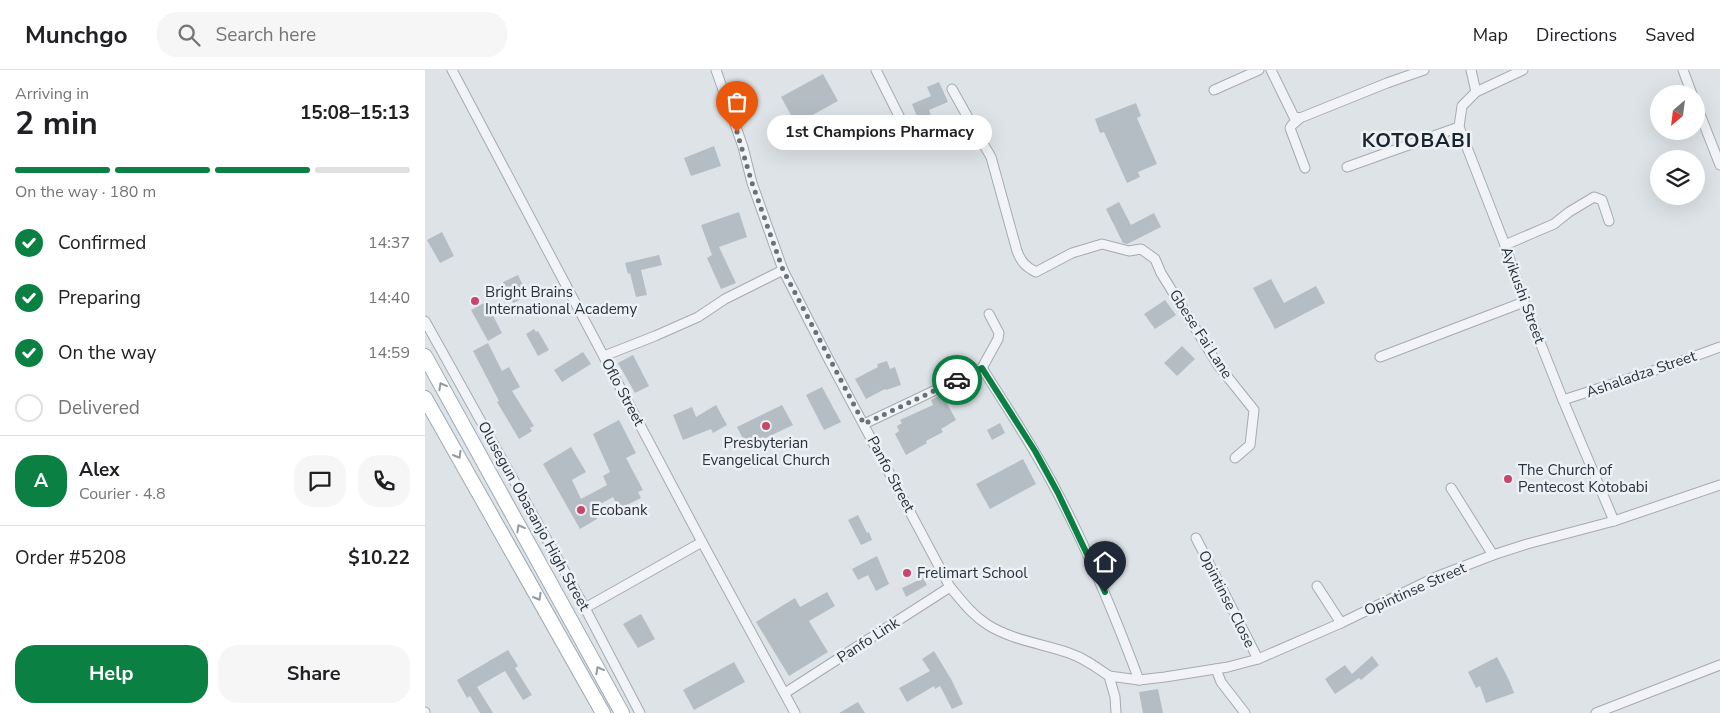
<!DOCTYPE html>
<meta charset="utf-8">
<style>
:root{--surface:#fff;--page:#f6f6f6;--text:#202124;--muted:#757577;--line:#e0e0e0;--accent:#0b8043}
body{margin:0;font-family:"Nunito Sans",sans-serif;background:var(--page);color:var(--text);height:100vh;display:flex;flex-direction:column;font-size:19px;white-space:nowrap}
*{box-sizing:border-box;margin:0}
p{font-size:16px;color:var(--muted)}
.icon{flex:none;width:28px;height:28px;fill:none;stroke:currentColor;stroke-width:2;stroke-linecap:round;stroke-linejoin:round}
.map{position:relative;flex:1;overflow:hidden}
.drawer{display:flex;flex-direction:column;background:var(--surface);width:425px}
.drawer>*{flex:none}
.needle{width:32px;rotate:208deg}
.tools{position:absolute;left:1225px;top:15px;display:grid;gap:10px}
.tools a{display:grid;place-items:center;width:55px;height:55px;border-radius:50%;background:var(--surface);box-shadow:0 5px 20px #0002;font-size:25px}
.pin{position:absolute;display:grid;place-items:center;width:42px;height:42px;color:#fff;margin:-51px -21px;border-radius:50% 50% 50% 0;rotate:-45deg;box-shadow:0 0 5px #0007}
.pin .icon{rotate:45deg}
.courier{position:absolute;display:grid;place-items:center;width:50px;height:50px;margin:-25px;border:4px solid #0b8043;border-radius:50%;background:#fff;color:#222;box-shadow:0 1px 6px #0007}
.bubble{position:absolute;height:35px;border-radius:18px;background:var(--surface);box-shadow:0 5px 20px #0002;font-size:16px;font-weight:700;line-height:35px;text-align:center}
.summary em{font-style:normal;font-weight:700}
.summary div{display:flex;flex-direction:column-reverse}
.summary{display:flex;align-items:center;justify-content:space-between;height:85px;padding:0 15px}
h1{font-size:32px;font-weight:700;line-height:38px}
.bar{display:grid;grid-template-columns:repeat(4,1fr);gap:8px 5px;align-content:center;height:60px;padding:0 15px}
.bar i{height:6px;border-radius:4px;background:var(--line)}
.bar .active{background:var(--accent)}
.bar p{grid-column:span 4}
.line{display:flex;align-items:center;gap:12px;padding:0 15px;border-top:1px solid var(--line)}
.line div{flex:1}
.round{display:grid;place-items:center;flex:none;width:52px;height:52px;border-radius:20px;background:var(--page)}
ol{padding:0 15px;list-style:none}
li{display:flex;align-items:center;gap:15px;height:55px}
li p{margin-inline-start:auto}
li .icon{padding:5px;border-radius:50%;background:var(--accent);color:#fff;stroke-width:4}
li:last-child{color:var(--muted)}
li i{width:28px;height:28px;border:2px solid var(--line);border-radius:50%}
.primary-button{display:flex;gap:10px;margin-top:auto;padding:10px 15px}
.primary-button a{flex:1;height:58px;border-radius:20px;background:var(--accent);color:#fff;font-size:20px;font-weight:700;line-height:58px;text-align:center}
.primary-button a+a{background:var(--page);color:var(--text)}
header{display:flex;align-items:center;gap:30px;box-sizing:border-box;height:70px;padding:0 25px;background:var(--surface);border-bottom:1px solid var(--line)}
header strong{font-size:24px}
nav{display:flex;gap:28px;margin-inline-start:auto;font-size:18px}
.search{width:350px;height:45px;background:var(--page);display:flex;align-items:center;gap:12px;box-sizing:border-box;padding:0 18px;border-radius:20px;color:var(--muted);font-size:19px}
main{display:flex;flex:1;min-height:0}
.map>svg:first-child{display:block}
</style>
<header>
<strong>Munchgo</strong>
<div class="search"><svg class="icon" aria-label="search" viewBox="0 0 24 24"><circle cx="10" cy="10" r="6"/><path d="M15 15l6 6"/></svg>Search here</div>
<nav><a>Map</a><a>Directions</a><a>Saved</a></nav>
</header>
<main>
<section class="drawer">
<div class="summary"><div><h1>2 min</h1><p>Arriving in</p></div><em>15:08–15:13</em></div>
<div class="bar"><i class="active"></i><i class="active"></i><i class="active"></i><i></i><p>On the way · 180 m</p></div>
<ol>
<li><svg class="icon" aria-label="check" viewBox="0 0 24 24"><path d="M5 12l5 5 9-10"/></svg>Confirmed<p>14:37</p></li>
<li><svg class="icon" aria-label="check" viewBox="0 0 24 24"><path d="M5 12l5 5 9-10"/></svg>Preparing<p>14:40</p></li>
<li><svg class="icon" aria-label="check" viewBox="0 0 24 24"><path d="M5 12l5 5 9-10"/></svg>On the way<p>14:59</p></li>
<li><i></i>Delivered</li>
</ol>
<div class="line" style="height:90px"><b class="round" style="background:var(--accent);color:#fff">A</b><div><b>Alex</b><p>Courier · 4.8</p></div><a class="round"><svg class="icon" aria-label="chat" viewBox="0 0 24 24"><path d="M4 5h16v11H9l-5 4z"/></svg></a><a class="round"><svg class="icon" aria-label="phone" viewBox="0 0 24 24"><path d="M5 4h4l2 5-3 2q2 4 5 5l2-3 5 2v4C11 20 4 13 5 4z"/></svg></a></div>
<div class="line" style="height:65px"><div>Order #5208</div><b>$10.22</b></div>
<div class="primary-button"><a>Help</a><a>Share</a></div>
</section>
<div class="map">
<svg width="1295" height="643" viewBox="0 0 1295 643">
<rect width="100%" height="100%" fill="#dee3e7"/>
<g fill="#b5bdc4">
<path d="M398,4L413,31L371,54L356,27Z"/>
<path d="M514,12L523,32L504,40L508,51L496,56L487,34L506,26L502,17Z"/>
<path d="M711,33L716,46L712,48L732,94L713,102L715,107L702,113L679,62L675,63L670,49Z"/>
<path d="M289,76L296,96L266,106L259,88Z"/>
<path d="M694,132L706,155L729,143L736,157L702,174L698,173L681,139Z"/>
<path d="M314,142L322,167L294,177L311,213L296,219L282,188L287,185L276,155Z"/>
<path d="M17,162L29,186L15,193L2,170Z"/>
<path d="M234,185L237,195L216,200L222,225L211,227L205,203L203,204L200,193Z"/>
<path d="M93,205L103,226L88,233L78,212Z"/>
<path d="M846,209L859,233L891,216L900,233L850,259L828,218Z"/>
<path d="M740,230L751,245L730,259L719,244Z"/>
<path d="M61,232L77,263L63,271L46,240Z"/>
<path d="M109,259L111,262L113,261L124,280L113,286L101,264Z"/>
<path d="M63,273L77,301L84,297L95,317L87,321L109,356L105,358L107,361L94,369L72,332L74,331L48,281Z"/>
<path d="M757,276L770,289L752,306L739,293Z"/>
<path d="M158,282L166,294L137,312L129,300Z"/>
<path d="M208,285L224,316L210,323L193,293Z"/>
<path d="M462,291L465,299L470,297L476,315L461,320L460,319L441,329L430,309L453,297L452,294Z"/>
<path d="M397,317L416,352L399,360L381,325Z"/>
<path d="M517,324L531,350L516,359L518,362L501,371L502,373L481,385L470,364L474,361L472,356L477,353L475,350L508,335L506,330Z"/>
<path d="M291,335L302,355L288,363L286,359L258,370L248,345L267,337L271,347Z"/>
<path d="M357,335L368,355L322,377L312,357Z"/>
<path d="M194,350L211,383L201,388L218,420L213,422L216,428L194,439L188,427L166,439L172,449L155,459L118,394L146,377L161,402L147,410L156,429L182,415L178,406L185,402L168,364Z"/>
<path d="M575,353L580,363L567,370L562,360Z"/>
<path d="M598,389L611,414L565,439L551,414Z"/>
<path d="M433,445L442,463L444,462L447,470L436,475L423,450Z"/>
<path d="M452,486L464,514L451,521L443,505L433,510L427,499Z"/>
<path d="M498,508L502,515L481,527L477,518Z"/>
<path d="M402,522L410,536L384,551L403,582L364,606L331,552L370,528L375,537Z"/>
<path d="M216,544L230,569L213,578L198,554Z"/>
<path d="M83,580L93,596L90,598L107,625L98,630L80,601L52,617L68,643H55L45,626L42,628L32,610Z"/>
<path d="M509,581L526,609L538,634L527,639L515,616L510,619L509,616L482,632L474,618L505,601L497,589Z"/>
<path d="M947,586L954,595L936,610L934,608L910,624L900,609L920,595L927,604Z"/>
<path d="M1072,587L1084,610L1089,623L1061,633L1055,616L1051,618L1043,602Z"/>
<path d="M309,592L320,612L269,640L258,620Z"/>
<path d="M733,619L738,643H718L714,622Z"/>
<path d="M433,632L440,643H414Z"/>
</g>
<g fill="none" stroke-linecap="round" stroke-linejoin="round">
<defs>
<g id="minor">
<path d="M27,0L277,472L370,643"/>
<path d="M291,0L318,77L327,113L358,200L402,286L525,517C537,531 547,545 563,555C587,570 618,574 644,583C659,588 671,597 684,606L690,627L691,643"/>
<path d="M451,0L485,68L494,73L546,53L527,19"/>
<path d="M846,0L869,47L875,48L962,13L999,0"/>
<path d="M1046,0L1051,22L1037,36L1034,57L1080,175L1099,232L1138,330L1189,451"/>
<path d="M1258,0L1267,24"/>
<path d="M789,20L834,0"/>
<path d="M1051,22L1098,0"/>
<path d="M1271,34L1295,95"/>
<path d="M875,48L867,55L865,58L880,98"/>
<path d="M546,53L566,87L592,181C596,192 601,197 611,202L647,183L677,174L704,181L716,179L730,189L736,203L793,295L829,340L825,375L810,388"/>
<path d="M922,97L1034,57"/>
<path d="M1080,175L1129,154L1144,142L1169,127L1177,130L1184,151"/>
<path d="M0,251L160,538L215,643"/>
<path d="M179,286L230,266L273,247L300,229L358,200"/>
<path d="M955,287L1099,232"/>
<path d="M557,298C583,339 610,379 632,422C664,482 690,546 714,610"/>
<path d="M557,298L573,269L574,263L564,244"/>
<path d="M1138,330L1243,296L1295,277"/>
<path d="M439,354L557,298"/>
<path d="M1026,418L1068,485"/>
<path d="M771,468L833,589"/>
<path d="M892,516L916,553"/>
<path d="M160,538L277,472"/>
<path d="M791,599L796,612L820,643"/>
<path d="M684,606L714,610L740,607L803,597L833,589L916,553L1011,507L1068,485L1102,474L1189,451L1295,415"/>
<path d="M360,623L525,517"/>
<path d="M0,642V643"/>
<path d="M1171,643L1295,595"/>
</g>
<g id="primary">
<path d="M0,286L197,643"/>
<path d="M0,328L178,643"/>
</g>
</defs>
<use href="#minor" stroke="#a4abb1" stroke-width="11"/>
<use href="#primary" stroke="#9ea9b2" stroke-width="16"/>
<use href="#minor" stroke="#f1f3f6" stroke-width="9"/>
<use href="#primary" stroke="#fff" stroke-width="14"/>
</g>
<defs><path id="oneway-chevron" d="M-2-3.5L2.5 0L-2 3.5" fill="none" stroke-width="1.6" stroke-linecap="round" stroke-linejoin="round" transform="scale(1.25)"/></defs>
<g stroke="#94999e">
<use href="#oneway-chevron" transform="translate(17 316) rotate(-119)"/>
<use href="#oneway-chevron" transform="translate(33 385) rotate(60)"/>
<use href="#oneway-chevron" transform="translate(95 458) rotate(-119)"/>
<use href="#oneway-chevron" transform="translate(113 527) rotate(60)"/>
<use href="#oneway-chevron" transform="translate(174 600) rotate(-119)"/>
</g>
<g fill="none" stroke-linecap="round" stroke-linejoin="round">
<path stroke="#687178" stroke-width="5" stroke-dasharray="0 9" d="M312,62L327,113L358,200L439,354L532,310"/>
<path stroke="#0b8043" stroke-width="6" d="M532,310L557,298L610,381L633,423L680,522"/>
</g>
<g fill="#c9466b" stroke="#edf1f5" stroke-width="2">
<circle cx="50" cy="231" r="5"/>
<circle cx="341" cy="356" r="5"/>
<circle cx="1083" cy="409" r="5"/>
<circle cx="156" cy="440" r="5"/>
<circle cx="482" cy="503" r="5"/>
</g>
<g text-anchor="middle" stroke-width="5" stroke-linejoin="round" paint-order="stroke">
<g font-size="15" fill="#28333d" stroke="#edf1f5" text-anchor="start">
<text x="60" y="227">Bright Brains<tspan x="60" dy="17">International Academy</tspan></text>
<text x="341" y="378" text-anchor="middle">Presbyterian<tspan x="341" dy="17">Evangelical Church</tspan></text>
<text x="1093" y="405">The Church of<tspan x="1093" dy="17">Pentecost Kotobabi</tspan></text>
<text x="166" y="445">Ecobank</text>
<text x="492" y="508">Frelimart School</text>
</g>
<g font-size="15" fill="#28333d" stroke="#edf1f5">
<text transform="translate(1098 225) rotate(70)" y="5">Ayikushi Street</text>
<text transform="translate(776 264) rotate(57)" y="5">Gbese Fai Lane</text>
<text transform="translate(1216 304) rotate(-19)" y="5">Ashaladza Street</text>
<text transform="translate(198 322) rotate(62)" y="5">Oflo Street</text>
<text transform="translate(466 404) rotate(62)" y="5">Panfo Street</text>
<text transform="translate(109 446) rotate(61)" y="5">Olusegun Obasanjo High Street</text>
<text transform="translate(990 519) rotate(-24)" y="5">Opintinse Street</text>
<text transform="translate(802 529) rotate(63)" y="5">Opintinse Close</text>
<text transform="translate(443 570) rotate(-33)" y="5">Panfo Link</text>
</g>
<g font-size="20" font-weight="bold" letter-spacing="1" fill="#1a242e" stroke="#edf1f5">
<text x="992" y="77">KOTOBABI</text>
</g>
</g>
</svg>
<div class="tools">
<a><svg class="needle" viewBox="-14 -14 28 28"><path d="M0-13l5 13h-10z" fill="#e53935"/><path d="M0 13l5-13h-10z" fill="#757577"/></svg></a>
<a><svg class="icon" aria-label="layers" viewBox="0 0 24 24"><path d="M12 4l9 5-9 5-9-5zM3 14l9 5 9-5"/></svg></a>
</div>
<div class="pin" style="left:312px;top:62px;background:#ea580c"><svg class="icon" aria-label="bag" viewBox="0 0 24 24"><path d="M5 8h14l-1 12H6zM9 8a3 3 0 0 1 6 0"/></svg></div>
<div class="pin" style="left:680px;top:522px;background:#1f2937"><svg class="icon" aria-label="home" viewBox="0 0 24 24"><path d="M3 11l9-7 9 7M6 9v11h12V9"/></svg></div>
<div class="courier" style="left:532px;top:310px"><svg class="icon" aria-label="car" viewBox="0 0 24 24"><path d="M5 17H2v-5l4-1 3-4h7l3 4 3 1v5h-3M9 17h6M6 11h13"/><circle cx="7" cy="17" r="2"/><circle cx="17" cy="17" r="2"/></svg></div>
<div class="bubble" style="left:342px;top:45px;width:225px">1st Champions Pharmacy</div>
</div>
</main>
